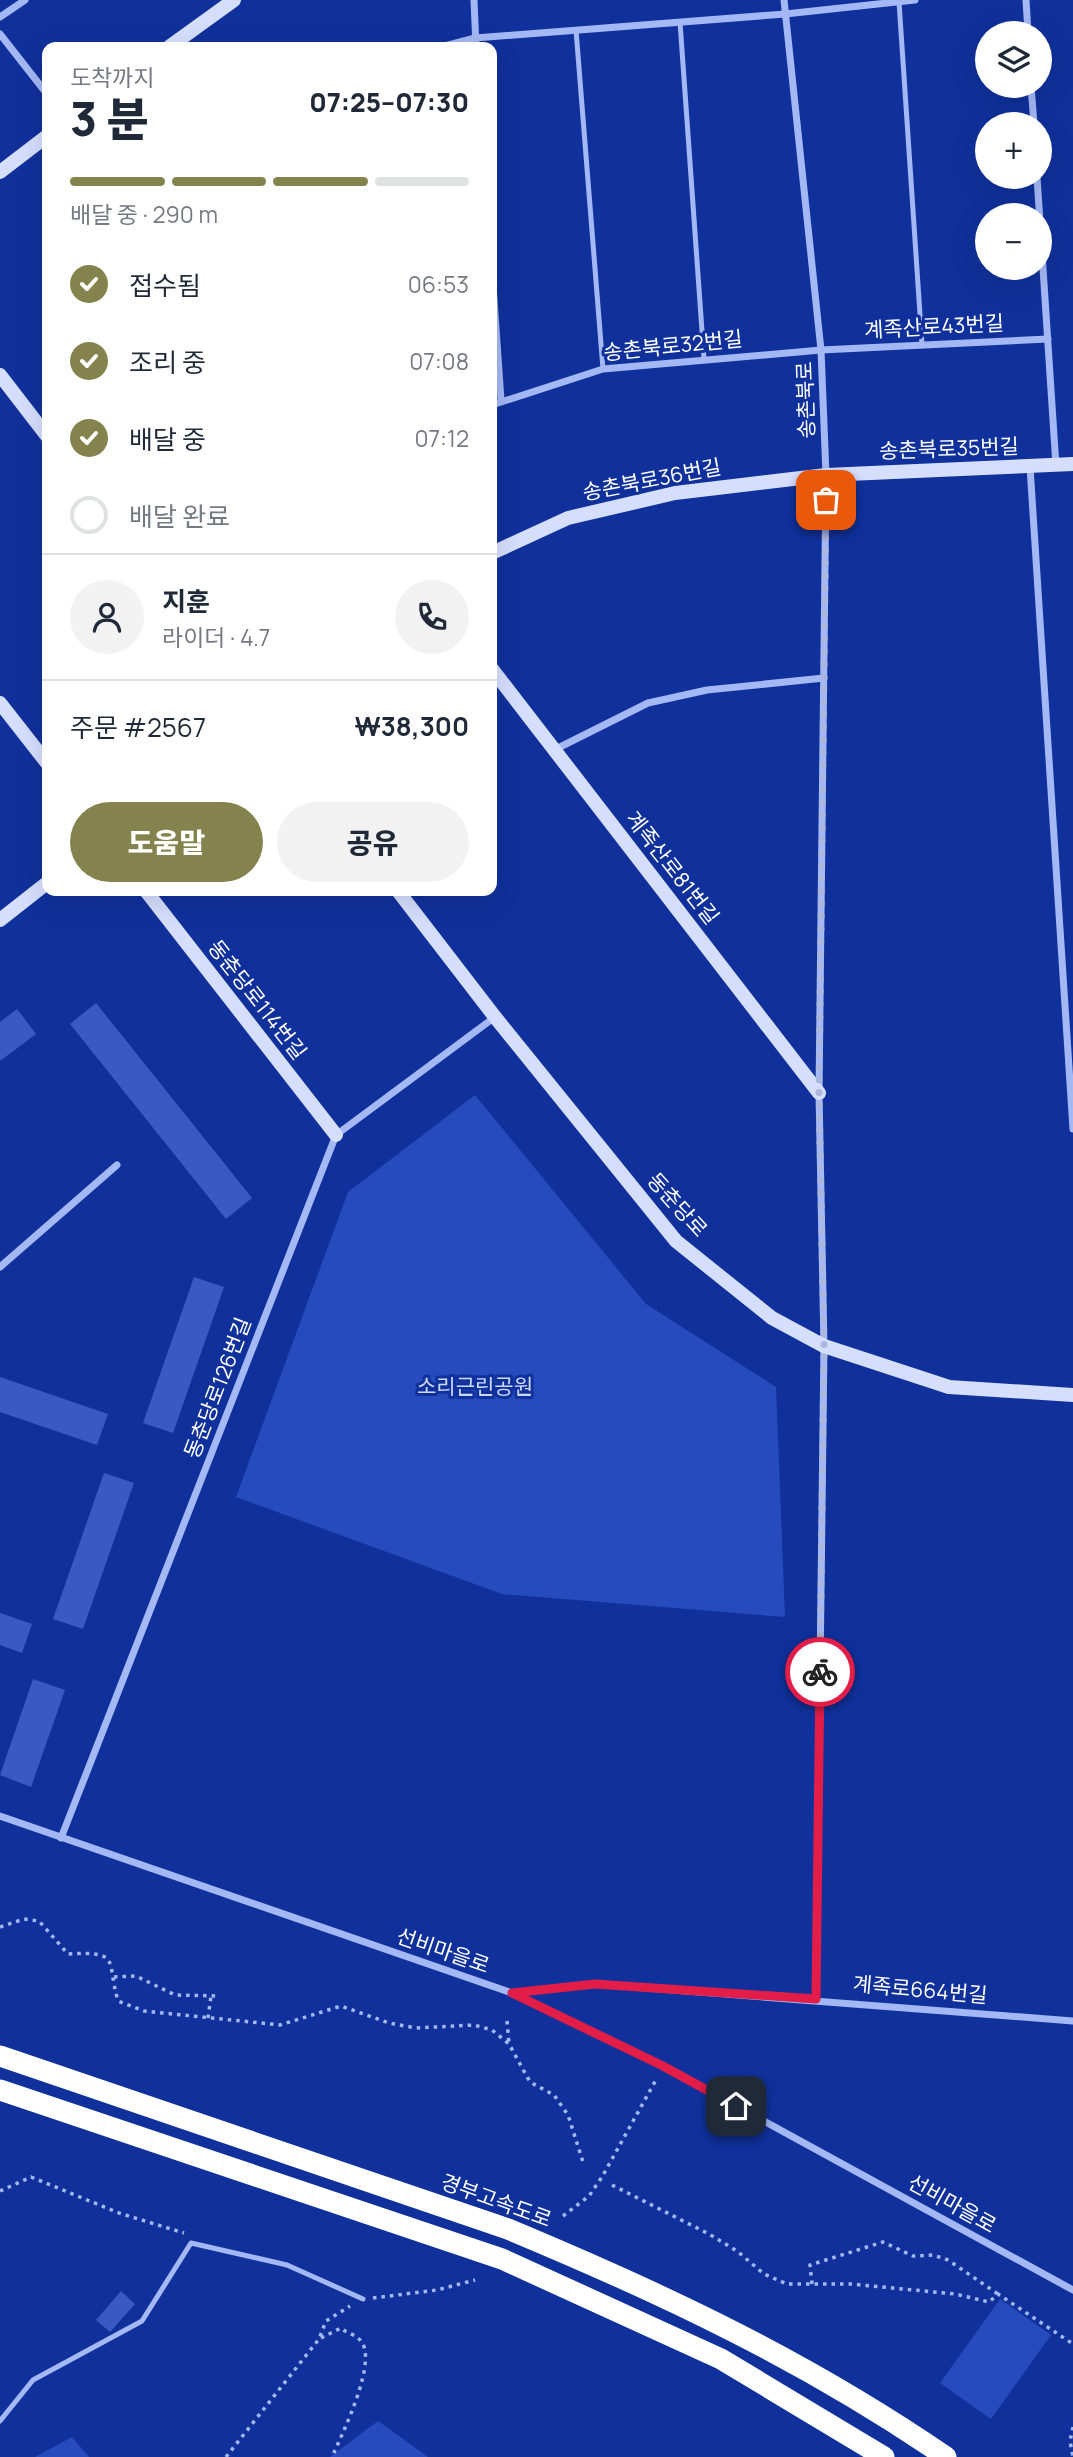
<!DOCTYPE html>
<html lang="ko">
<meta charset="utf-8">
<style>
:root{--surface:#fff;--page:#f2f2f3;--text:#1f2937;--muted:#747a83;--line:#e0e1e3;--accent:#84834d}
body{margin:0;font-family:Manrope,"Noto Sans KR",sans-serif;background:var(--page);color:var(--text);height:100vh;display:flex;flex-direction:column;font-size:26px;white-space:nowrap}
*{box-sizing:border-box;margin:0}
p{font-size:23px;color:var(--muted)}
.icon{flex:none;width:38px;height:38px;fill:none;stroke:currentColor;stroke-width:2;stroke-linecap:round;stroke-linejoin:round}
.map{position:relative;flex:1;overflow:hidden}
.drawer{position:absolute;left:42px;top:42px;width:455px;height:854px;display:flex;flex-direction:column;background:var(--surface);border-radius:14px;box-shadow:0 7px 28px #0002}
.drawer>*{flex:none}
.tools{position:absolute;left:975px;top:21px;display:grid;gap:14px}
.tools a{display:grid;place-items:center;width:77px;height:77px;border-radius:50%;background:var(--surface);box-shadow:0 7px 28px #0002;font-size:35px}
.pin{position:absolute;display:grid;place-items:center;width:60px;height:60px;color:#fff;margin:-30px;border-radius:14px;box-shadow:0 4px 10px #0006}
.courier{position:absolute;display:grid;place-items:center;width:70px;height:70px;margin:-35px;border:5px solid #e11d48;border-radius:50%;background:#fff;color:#222;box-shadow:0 2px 9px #0007}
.headline em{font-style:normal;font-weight:800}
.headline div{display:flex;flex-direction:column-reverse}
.headline{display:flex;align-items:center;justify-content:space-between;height:119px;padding:0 28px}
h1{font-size:46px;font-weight:800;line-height:52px}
.bar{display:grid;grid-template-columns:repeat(4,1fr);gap:10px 7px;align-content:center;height:84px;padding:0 28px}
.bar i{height:9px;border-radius:5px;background:var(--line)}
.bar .on{background:var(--accent)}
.bar p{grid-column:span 4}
.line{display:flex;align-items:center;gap:18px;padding:0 28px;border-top:2px solid var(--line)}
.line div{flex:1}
.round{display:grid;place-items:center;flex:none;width:74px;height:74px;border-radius:37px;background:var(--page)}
ol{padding:0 28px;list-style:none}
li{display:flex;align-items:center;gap:21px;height:77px}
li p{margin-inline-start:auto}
li .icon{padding:7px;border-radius:50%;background:var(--accent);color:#fff;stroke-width:4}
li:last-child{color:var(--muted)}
li i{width:38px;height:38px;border:4px solid var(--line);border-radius:50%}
.cta{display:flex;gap:14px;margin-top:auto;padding:14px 28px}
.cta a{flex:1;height:80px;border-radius:42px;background:var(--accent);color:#fff;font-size:28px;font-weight:800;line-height:80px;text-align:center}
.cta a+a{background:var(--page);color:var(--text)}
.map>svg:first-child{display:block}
</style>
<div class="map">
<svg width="1073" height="2457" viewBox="0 0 1073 2457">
<rect width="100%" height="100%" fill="#10319c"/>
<g fill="#264bbc">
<path d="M475,1095L646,1304L776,1387L785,1617L502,1594L236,1497L348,1192Z"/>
<path d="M1000,2299L1051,2335L991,2419L940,2383Z"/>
<path d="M378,2421L428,2457H330Z"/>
<path d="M72,2437L89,2457H35Z"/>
</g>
<g fill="#395ac3">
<path d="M96,1003L252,1198L226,1219L70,1024Z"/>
<path d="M17,1009L36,1034L0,1061V1022Z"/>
<path d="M194,1277L224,1287L173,1433L143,1423Z"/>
<path d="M0,1377L108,1414L97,1445L0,1412Z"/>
<path d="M104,1473L134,1483L83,1629L53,1619Z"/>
<path d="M0,1613L32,1624L22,1653L0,1645Z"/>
<path d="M33,1679L65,1690L31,1787L0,1775Z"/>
<path d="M121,2291L135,2304L110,2332L96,2320Z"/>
</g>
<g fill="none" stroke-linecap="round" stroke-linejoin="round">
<g stroke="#a4b8f5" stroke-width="3.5" stroke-dasharray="3.5 5" stroke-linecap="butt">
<path d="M0,1927L24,1919L39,1921L68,1954C122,1951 106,1960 118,2001L144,2011L280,2025L341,2006L389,2023L416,2028L474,2025L492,2030L509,2044L530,2082L554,2095L568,2115L583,2162"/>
<path d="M114,1977L136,1976L175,1995L220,1996"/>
<path d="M208,2018L211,1996"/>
<path d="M507,2021L509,2044"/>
<path d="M612,2185L709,2234L737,2251L764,2274L787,2284H851L955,2294L989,2302L998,2294L1073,2344"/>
<path d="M0,2191L31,2177L119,2213L184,2233"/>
<path d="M563,2216L589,2196L602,2177L657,2078"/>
<path d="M812,2284L810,2265L883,2242L913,2256L933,2255L948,2260L998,2294"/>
<path d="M373,2298L437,2290L475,2280"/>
<path d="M321,2338L341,2328C346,2333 354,2334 359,2339C381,2357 341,2436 332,2457"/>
<path d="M1073,2427L1070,2441L1073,2457"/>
<path d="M226,2457L319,2339L326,2321L350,2306"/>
</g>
<g stroke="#a4b8f5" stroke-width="5">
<path d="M899,2L922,344"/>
<path d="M680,22L704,359"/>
<path d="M576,30L603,369"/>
<path d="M0,2421L33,2380L142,2321L191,2243L287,2265L363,2299"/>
</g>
<g stroke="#a4b8f5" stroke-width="7">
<path d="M474,0L476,47"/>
<path d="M784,0L821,350L826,475L819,1093L824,1346L816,1999"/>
<path d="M1026,0L1028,33"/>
<path d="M0,17L25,0"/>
<path d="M0,34L47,94"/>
<path d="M441,47L475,38L785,14L915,0"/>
<path d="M1031,86L1034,124"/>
<path d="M1037,177L1056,466"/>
<path d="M492,271L501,400"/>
<path d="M492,405L603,369L821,350L1048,339"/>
<path d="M1030,467L1073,1129"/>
<path d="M554,750L648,703L707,690L824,678"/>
<path d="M0,1267L117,1165"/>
<path d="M0,1816L512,1993L663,2066L1073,2290"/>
<path d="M61,1838L336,1135L495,1017"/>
<path d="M512,1993L595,1984L1073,2021"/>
</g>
<g stroke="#d5defd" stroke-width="14">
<path d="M169,47L234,0"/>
<path d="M0,172L47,136"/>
<path d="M0,375L47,436"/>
<path d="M492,553L568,518L675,493L826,475L1073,464"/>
<path d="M492,669L819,1093"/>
<path d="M0,703L47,763"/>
<path d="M146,891L336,1135"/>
<path d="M398,891L495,1017L676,1241L772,1318L824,1346L949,1387L1073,1395"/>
<path d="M0,920L47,883"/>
</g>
<g stroke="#fff" stroke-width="21">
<path d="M0,2056L508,2229C664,2294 806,2361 946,2457"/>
<path d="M0,2090L502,2259L721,2359L884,2457"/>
</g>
</g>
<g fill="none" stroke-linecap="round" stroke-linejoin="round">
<path stroke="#abb7dc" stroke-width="7" stroke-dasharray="0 12.6" d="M820,1672L824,1346L819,1093L826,500"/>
<path stroke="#e11d48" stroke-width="9" d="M736,2106L663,2066L512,1993L595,1984L816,1999L820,1672"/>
</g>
<g text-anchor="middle" stroke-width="6" stroke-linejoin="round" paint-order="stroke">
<g font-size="21" fill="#fff" stroke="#10319c">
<text transform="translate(934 327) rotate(-3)" y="7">계족산로43번길</text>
<text transform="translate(673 346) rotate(-6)" y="7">송촌북로32번길</text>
<text transform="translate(806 400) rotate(-92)" y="7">송촌북로</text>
<text transform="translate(949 449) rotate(-2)" y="7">송촌북로35번길</text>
<text transform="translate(652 480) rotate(-11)" y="7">송촌북로36번길</text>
<text transform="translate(672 868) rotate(52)" y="7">계족산로81번길</text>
<text transform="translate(257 1000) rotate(52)" y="7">동춘당로114번길</text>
<text transform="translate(677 1205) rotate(48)" y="7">동춘당로</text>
<text transform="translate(218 1388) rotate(-69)" y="7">동춘당로126번길</text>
<text transform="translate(443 1951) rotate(19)" y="7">선비마을로</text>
<text transform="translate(920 1990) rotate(5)" y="7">계족로664번길</text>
<text transform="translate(496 2201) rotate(20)" y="7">경부고속도로</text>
<text transform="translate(952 2204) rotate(29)" y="7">선비마을로</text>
</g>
<g font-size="21" fill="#cdd9fe" stroke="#10319c">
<text x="475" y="1394">소리근린공원</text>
</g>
</g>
</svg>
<div class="tools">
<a><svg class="icon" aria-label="layers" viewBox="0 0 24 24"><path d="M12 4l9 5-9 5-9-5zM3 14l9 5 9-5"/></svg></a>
<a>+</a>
<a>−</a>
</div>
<div class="pin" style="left:826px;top:500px;background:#ea580c"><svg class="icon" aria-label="bag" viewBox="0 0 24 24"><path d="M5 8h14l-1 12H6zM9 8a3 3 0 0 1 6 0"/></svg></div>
<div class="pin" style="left:736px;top:2106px;background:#1f2937"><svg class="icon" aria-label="home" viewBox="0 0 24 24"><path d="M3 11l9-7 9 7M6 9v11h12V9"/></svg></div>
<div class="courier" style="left:820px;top:1672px"><svg class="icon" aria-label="bike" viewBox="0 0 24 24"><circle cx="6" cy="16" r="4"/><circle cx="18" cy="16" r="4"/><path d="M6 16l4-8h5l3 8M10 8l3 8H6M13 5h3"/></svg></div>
<section class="drawer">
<div class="headline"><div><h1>3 분</h1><p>도착까지</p></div><em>07:25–07:30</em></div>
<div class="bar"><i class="on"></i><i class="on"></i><i class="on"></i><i></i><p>배달 중 · 290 m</p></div>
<ol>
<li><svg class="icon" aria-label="check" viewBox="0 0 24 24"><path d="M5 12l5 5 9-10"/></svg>접수됨<p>06:53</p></li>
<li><svg class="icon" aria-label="check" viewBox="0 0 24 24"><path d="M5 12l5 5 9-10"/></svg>조리 중<p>07:08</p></li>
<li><svg class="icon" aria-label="check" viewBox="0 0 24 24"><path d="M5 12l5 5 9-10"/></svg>배달 중<p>07:12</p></li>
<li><i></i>배달 완료</li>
</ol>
<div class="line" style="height:126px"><a class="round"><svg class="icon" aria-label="person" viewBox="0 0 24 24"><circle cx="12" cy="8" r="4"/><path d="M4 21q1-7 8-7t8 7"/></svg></a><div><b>지훈</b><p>라이더 · 4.7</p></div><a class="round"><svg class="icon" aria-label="phone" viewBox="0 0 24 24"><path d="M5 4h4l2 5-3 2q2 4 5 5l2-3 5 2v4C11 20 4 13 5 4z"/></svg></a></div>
<div class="line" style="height:91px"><div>주문 #2567</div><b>₩38,300</b></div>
<div class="cta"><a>도움말</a><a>공유</a></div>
</section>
</div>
